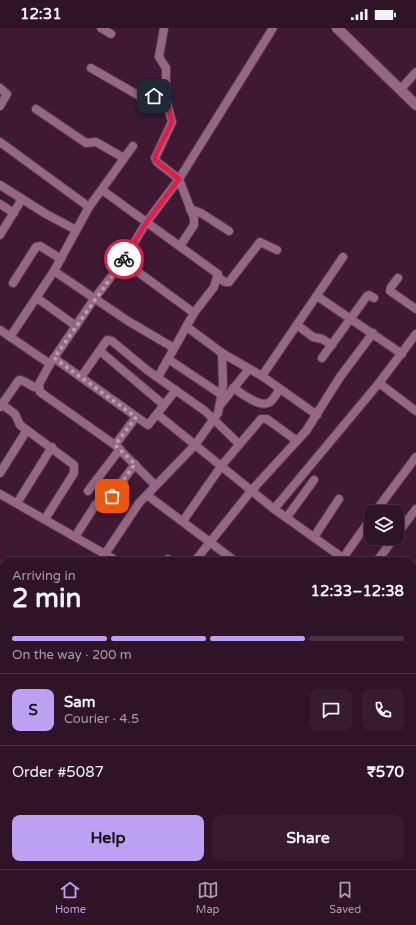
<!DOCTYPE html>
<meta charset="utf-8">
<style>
:root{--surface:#2f1326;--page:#371c2e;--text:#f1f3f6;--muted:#a79ea7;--line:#4a3243;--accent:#bca0f2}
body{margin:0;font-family:"Varela Round",sans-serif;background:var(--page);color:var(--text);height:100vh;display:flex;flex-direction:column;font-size:15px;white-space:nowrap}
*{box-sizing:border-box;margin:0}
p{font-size:13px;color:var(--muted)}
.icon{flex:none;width:22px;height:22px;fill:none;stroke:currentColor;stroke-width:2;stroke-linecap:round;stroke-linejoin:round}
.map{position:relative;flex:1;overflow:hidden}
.side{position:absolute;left:0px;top:529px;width:416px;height:312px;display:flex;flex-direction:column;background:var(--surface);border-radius:12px 12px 0 0;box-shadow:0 2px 10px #0003,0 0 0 1px var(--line)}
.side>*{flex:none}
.controls{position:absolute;left:364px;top:477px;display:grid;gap:8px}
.controls a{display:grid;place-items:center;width:40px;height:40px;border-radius:8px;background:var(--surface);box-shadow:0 2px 10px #0003,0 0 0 1px var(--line);font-size:20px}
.pin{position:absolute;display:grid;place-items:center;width:34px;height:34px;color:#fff;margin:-17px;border-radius:8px;box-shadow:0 2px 6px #0006}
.courier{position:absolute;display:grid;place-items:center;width:40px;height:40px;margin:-20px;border:3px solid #e11d48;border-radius:50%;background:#fff;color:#222;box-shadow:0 1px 5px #0007}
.head em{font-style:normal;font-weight:700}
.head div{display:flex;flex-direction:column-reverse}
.head{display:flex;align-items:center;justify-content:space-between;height:68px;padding:0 12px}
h1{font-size:26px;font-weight:700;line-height:30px}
.bar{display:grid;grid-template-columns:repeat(4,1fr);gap:6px 4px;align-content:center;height:48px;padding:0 12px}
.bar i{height:5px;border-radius:3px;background:var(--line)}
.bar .current{background:var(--accent)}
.bar p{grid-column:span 4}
.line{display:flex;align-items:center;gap:10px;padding:0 12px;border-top:1px solid var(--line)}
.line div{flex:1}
.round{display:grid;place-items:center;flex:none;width:42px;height:42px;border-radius:8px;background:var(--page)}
.button{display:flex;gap:8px;margin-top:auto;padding:8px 12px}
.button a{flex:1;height:46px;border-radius:8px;background:var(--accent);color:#111;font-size:16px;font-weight:700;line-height:46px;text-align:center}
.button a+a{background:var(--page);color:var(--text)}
.status{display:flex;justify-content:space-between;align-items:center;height:28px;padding:0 20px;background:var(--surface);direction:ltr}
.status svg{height:11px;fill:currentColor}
.tab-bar{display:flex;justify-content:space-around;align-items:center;height:56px;border-top:1px solid var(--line);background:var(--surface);font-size:11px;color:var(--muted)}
.tab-bar a{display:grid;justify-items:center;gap:2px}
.tab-bar .current{color:var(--accent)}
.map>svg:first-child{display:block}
</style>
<div class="status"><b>12:31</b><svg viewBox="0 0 49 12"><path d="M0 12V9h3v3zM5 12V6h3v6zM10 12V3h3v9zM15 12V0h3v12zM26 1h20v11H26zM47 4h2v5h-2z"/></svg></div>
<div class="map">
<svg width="416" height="841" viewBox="0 0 416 841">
<rect width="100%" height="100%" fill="#3f1933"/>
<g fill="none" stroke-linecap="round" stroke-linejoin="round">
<defs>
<g id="minor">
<path d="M101,0L111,6"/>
<path d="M164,0L159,29L166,40V71L172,94L155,130L157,134L179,151L194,190V197L180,218"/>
<path d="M91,40L148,73L156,67L166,71"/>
<path d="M0,60L7,66L0,78"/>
<path d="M400,62L416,44"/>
<path d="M36,81L86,115L96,114L124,130"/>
<path d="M0,114L89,179"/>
<path d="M0,157L46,186L76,202"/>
<path d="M102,162L218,246L214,259L194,285L158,349"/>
<path d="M0,176L14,185"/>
<path d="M190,181L201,185L229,203"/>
<path d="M0,207L22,171"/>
<path d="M123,233L194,285"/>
<path d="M54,243L128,293L174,320"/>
<path d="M219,250L225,254H229L260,214L277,222"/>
<path d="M398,250L391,259L390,263L416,281"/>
<path d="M13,255L36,219L40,218L61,231"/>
<path d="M317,268L402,326"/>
<path d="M37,270L76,298"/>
<path d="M297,297L313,309L322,311L332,317"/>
<path d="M187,299L222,325L262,348L317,387"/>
<path d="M0,302L50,336"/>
<path d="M10,309L54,243L89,179L133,118"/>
<path d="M100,323L164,377"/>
<path d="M54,330L148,397L176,362"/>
<path d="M322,330L367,268L369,267L374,270"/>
<path d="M168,331L222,367"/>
<path d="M262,348L343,229"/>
<path d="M81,349L107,312L112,313L147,342L205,383L239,416"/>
<path d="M379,355L416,383"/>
<path d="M233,360C242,365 260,381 270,374C274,371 277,365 280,361"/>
<path d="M0,375L15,386L20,397L74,437V445L45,491"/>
<path d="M221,376L249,341"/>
<path d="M0,379L19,352C26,352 31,360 39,360"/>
<path d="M157,386L274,481L347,533"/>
<path d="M115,417L136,389"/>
<path d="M0,445L27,402"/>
<path d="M155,457L115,417L40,364L39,356L50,336L94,271L123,233L146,195L179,151L273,0"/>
<path d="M88,463L120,421"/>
<path d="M0,466L117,533"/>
<path d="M147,467L235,533"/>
<path d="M17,475L52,419"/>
<path d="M274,481L379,355L416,306"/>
<path d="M375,484L416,429"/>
<path d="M287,489L314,452"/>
<path d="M183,493L222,437L261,391H267L297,413"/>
<path d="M397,506L416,481"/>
<path d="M75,509L96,476L112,467L135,436"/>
<path d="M314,509L339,471"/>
<path d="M105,526L139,475L195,417L218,385L223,358L222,325"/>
<path d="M168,531L171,533"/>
<path d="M195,533L251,463L306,403L340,349L373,305"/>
<path d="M341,533L371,490"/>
<path d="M377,533L394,510"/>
<path d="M412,582L416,585"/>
<path d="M0,592L4,595"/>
<path d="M412,645L416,640"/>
<path d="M412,664L416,667"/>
<path d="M0,684L4,685"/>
<path d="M0,788L4,782"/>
<path d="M412,822L416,824"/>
<path d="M412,830L416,832"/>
<path d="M210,837L214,841"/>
<path d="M349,837L353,841"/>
<path d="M298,839L300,837"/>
<path d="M127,841L130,837"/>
<path d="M236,841L240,837"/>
</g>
<path id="tertiary" d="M337,0L416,77"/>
</defs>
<use href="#minor" stroke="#58384f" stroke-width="10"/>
<use href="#tertiary" stroke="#58384f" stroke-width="12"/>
<use href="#minor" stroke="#956785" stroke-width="8"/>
<use href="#tertiary" stroke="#956785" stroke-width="10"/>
</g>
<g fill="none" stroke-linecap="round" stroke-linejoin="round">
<path stroke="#bb9db0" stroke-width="4" stroke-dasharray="0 7.2" d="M112,468L135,436L115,417L136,389L54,330L124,231"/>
<path stroke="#e11d48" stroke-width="5" d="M124,231L146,195L179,151L155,132V128L172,94L166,71L158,67L154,68"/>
</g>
</svg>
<div class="controls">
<a><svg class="icon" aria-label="layers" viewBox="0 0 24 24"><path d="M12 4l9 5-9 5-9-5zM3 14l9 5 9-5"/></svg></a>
</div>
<div class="pin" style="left:112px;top:468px;background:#ea580c"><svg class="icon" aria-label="bag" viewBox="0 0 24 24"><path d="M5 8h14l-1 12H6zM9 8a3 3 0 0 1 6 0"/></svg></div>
<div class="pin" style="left:154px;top:68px;background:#1f2937"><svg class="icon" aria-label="home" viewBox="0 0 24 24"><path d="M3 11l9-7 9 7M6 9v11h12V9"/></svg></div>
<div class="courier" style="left:124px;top:231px"><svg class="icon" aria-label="bike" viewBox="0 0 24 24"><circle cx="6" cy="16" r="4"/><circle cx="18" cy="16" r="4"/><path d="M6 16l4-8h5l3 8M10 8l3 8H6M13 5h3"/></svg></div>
<section class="side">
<div class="head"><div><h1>2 min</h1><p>Arriving in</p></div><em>12:33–12:38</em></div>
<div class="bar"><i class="current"></i><i class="current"></i><i class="current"></i><i></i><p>On the way · 200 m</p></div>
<div class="line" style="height:72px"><b class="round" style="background:var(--accent);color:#111">S</b><div><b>Sam</b><p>Courier · 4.5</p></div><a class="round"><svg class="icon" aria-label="chat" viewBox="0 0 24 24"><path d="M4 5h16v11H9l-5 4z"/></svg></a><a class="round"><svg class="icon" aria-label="phone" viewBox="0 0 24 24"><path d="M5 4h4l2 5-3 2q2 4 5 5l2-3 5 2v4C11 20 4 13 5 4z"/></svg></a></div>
<div class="line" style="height:52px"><div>Order #5087</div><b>₹570</b></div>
<div class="button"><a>Help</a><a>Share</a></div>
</section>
</div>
<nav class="tab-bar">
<a class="current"><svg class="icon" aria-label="home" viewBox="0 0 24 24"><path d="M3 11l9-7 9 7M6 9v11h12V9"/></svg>Home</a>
<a><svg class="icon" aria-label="map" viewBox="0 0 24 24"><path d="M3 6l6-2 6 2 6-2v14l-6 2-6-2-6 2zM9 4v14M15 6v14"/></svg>Map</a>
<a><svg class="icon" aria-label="saved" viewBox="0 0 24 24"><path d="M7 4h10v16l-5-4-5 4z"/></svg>Saved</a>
</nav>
